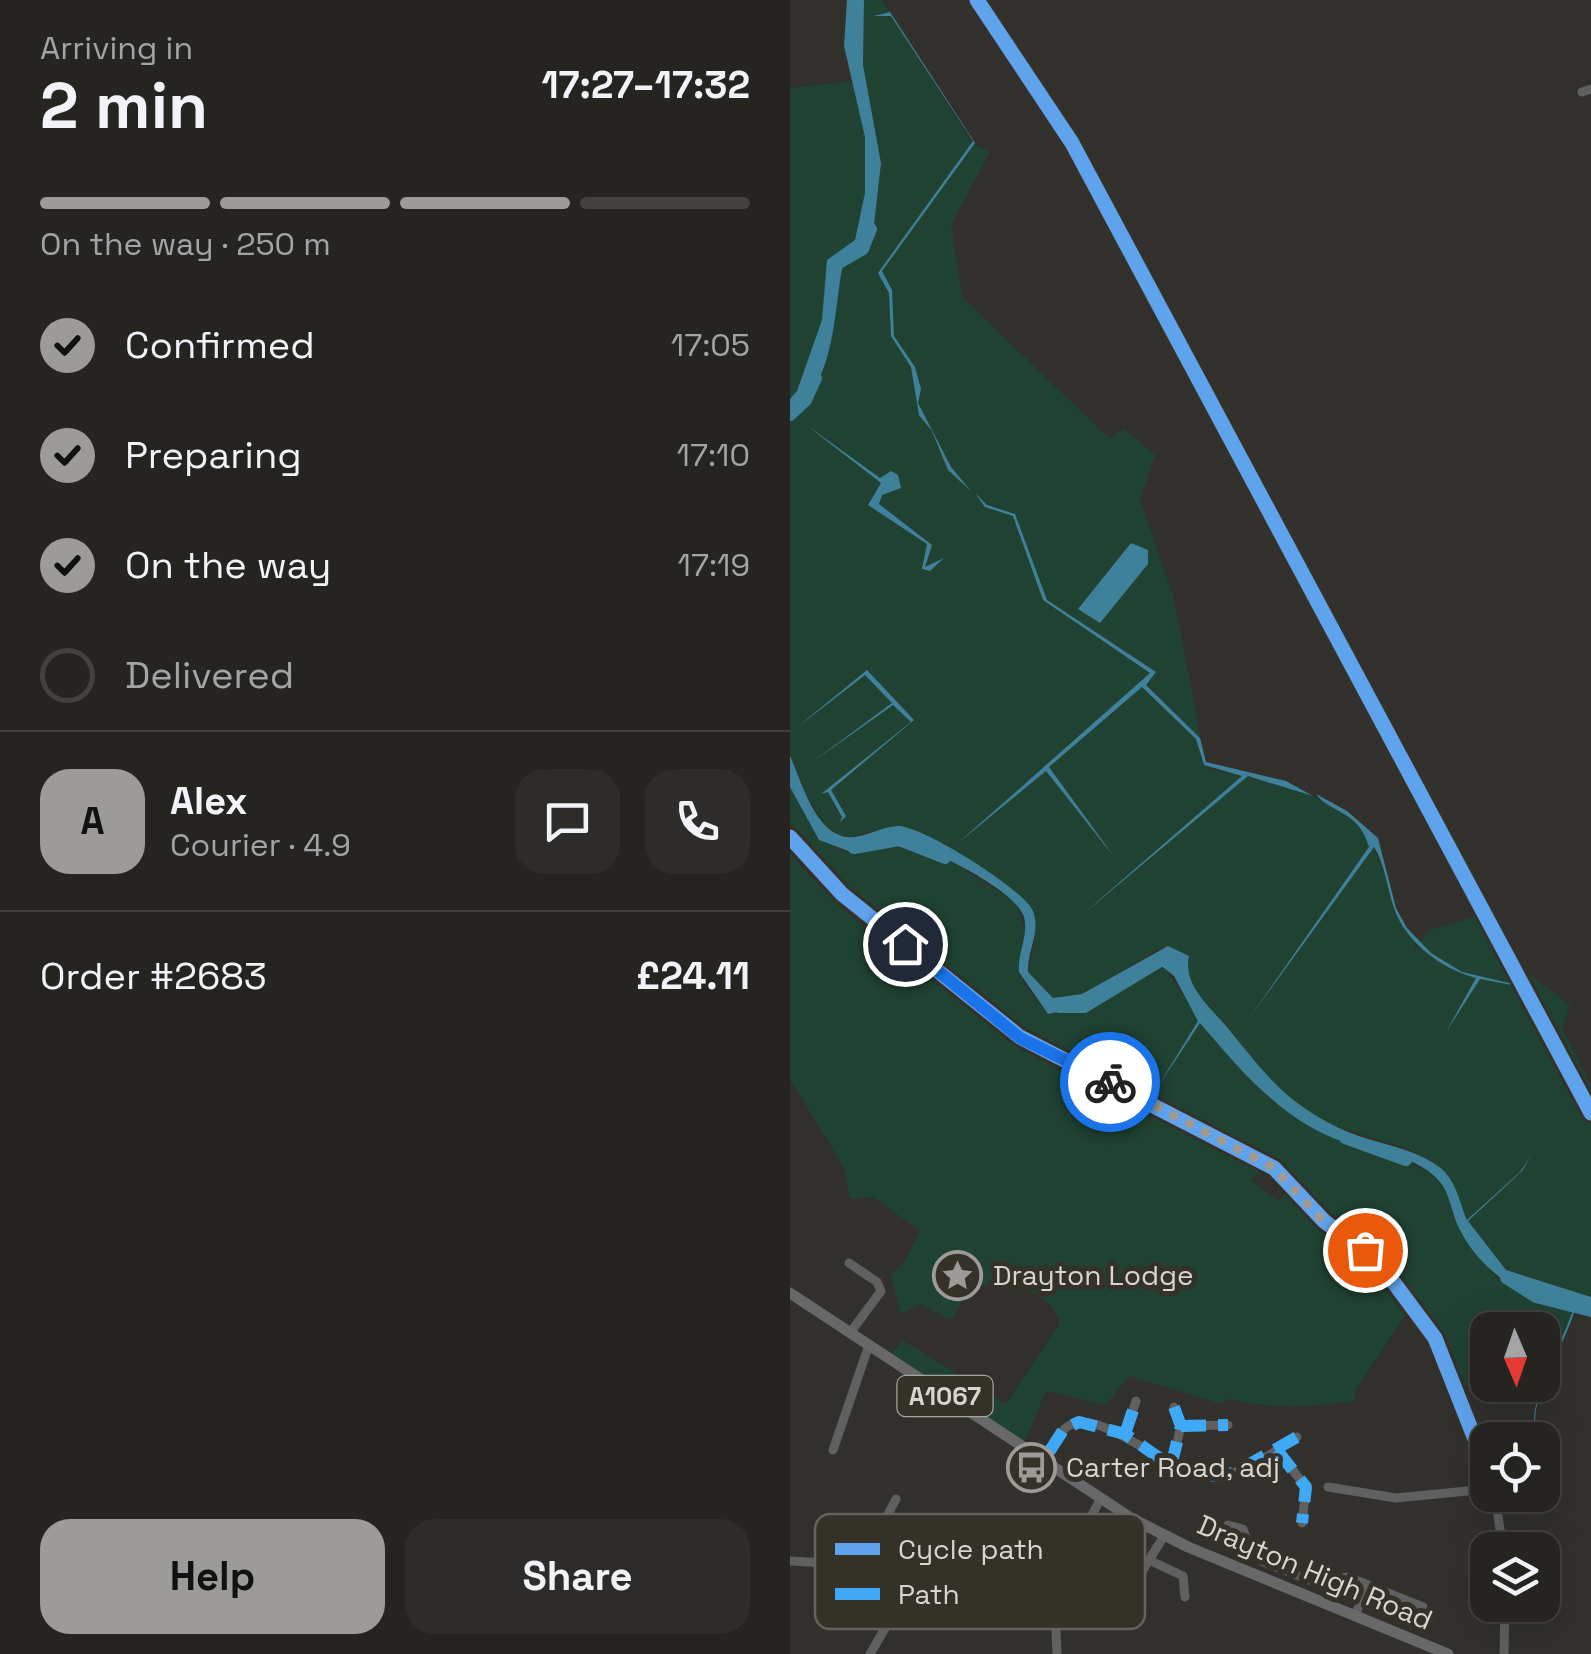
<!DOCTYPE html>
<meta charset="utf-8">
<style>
:root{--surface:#252421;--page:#2d2c2a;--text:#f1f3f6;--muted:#a3a4a5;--line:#42413f;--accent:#9d9b97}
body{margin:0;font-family:"Space Grotesk",sans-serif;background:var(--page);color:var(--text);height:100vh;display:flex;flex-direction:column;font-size:38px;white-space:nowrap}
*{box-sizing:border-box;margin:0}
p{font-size:32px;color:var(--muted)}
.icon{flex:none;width:55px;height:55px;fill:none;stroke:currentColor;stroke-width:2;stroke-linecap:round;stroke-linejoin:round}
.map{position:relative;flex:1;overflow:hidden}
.panel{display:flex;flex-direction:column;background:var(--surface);width:790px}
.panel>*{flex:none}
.needle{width:65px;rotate:178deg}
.buttons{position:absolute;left:680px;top:1312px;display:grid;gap:20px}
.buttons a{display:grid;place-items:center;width:90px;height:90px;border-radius:20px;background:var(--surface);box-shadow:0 10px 40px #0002,0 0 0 2px var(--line);font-size:50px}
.pin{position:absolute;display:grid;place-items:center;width:85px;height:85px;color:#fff;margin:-42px;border:5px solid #fff;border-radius:50%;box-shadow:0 2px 10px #0007}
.courier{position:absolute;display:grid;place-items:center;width:100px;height:100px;margin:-50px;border:8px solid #1a73e8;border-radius:50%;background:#fff;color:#222;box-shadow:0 2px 12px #0007}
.summary em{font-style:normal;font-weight:700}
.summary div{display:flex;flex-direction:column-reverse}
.summary{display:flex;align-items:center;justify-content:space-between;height:170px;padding:0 40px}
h1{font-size:65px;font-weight:700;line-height:75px}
.bar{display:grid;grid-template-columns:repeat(4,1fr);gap:15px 10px;align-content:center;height:120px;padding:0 40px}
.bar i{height:12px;border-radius:8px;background:var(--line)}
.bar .selected{background:var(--accent)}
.bar p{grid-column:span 4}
.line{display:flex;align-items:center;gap:25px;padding:0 40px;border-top:2px solid var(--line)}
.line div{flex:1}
.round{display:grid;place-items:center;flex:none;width:105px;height:105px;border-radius:30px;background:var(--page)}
ol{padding:0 40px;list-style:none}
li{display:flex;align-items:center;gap:30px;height:110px}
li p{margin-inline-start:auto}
li .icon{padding:10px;border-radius:50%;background:var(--accent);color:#111;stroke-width:4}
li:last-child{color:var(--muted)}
li i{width:55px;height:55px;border:5px solid var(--line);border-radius:50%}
.primary-button{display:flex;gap:20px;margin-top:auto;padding:20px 40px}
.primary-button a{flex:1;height:115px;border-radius:30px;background:var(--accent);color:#111;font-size:40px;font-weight:700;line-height:115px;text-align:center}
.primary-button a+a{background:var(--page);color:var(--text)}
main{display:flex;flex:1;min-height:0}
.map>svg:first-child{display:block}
</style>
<main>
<section class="panel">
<div class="summary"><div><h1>2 min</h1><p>Arriving in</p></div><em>17:27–17:32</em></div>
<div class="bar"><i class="selected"></i><i class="selected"></i><i class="selected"></i><i></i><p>On the way · 250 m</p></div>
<ol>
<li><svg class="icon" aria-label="check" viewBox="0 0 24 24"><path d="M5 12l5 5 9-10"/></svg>Confirmed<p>17:05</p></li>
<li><svg class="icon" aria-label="check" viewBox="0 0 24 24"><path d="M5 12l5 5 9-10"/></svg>Preparing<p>17:10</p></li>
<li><svg class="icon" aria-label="check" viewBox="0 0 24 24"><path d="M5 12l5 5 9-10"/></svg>On the way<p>17:19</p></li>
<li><i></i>Delivered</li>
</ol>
<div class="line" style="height:180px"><b class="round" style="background:var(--accent);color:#111">A</b><div><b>Alex</b><p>Courier · 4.9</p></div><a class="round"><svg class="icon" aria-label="chat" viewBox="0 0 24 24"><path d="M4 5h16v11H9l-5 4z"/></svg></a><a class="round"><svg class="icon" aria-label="phone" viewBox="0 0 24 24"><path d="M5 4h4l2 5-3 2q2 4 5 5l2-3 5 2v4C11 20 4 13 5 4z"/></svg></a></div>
<div class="line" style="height:130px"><div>Order #2683</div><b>£24.11</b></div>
<div class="primary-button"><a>Help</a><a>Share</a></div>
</section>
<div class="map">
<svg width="801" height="1654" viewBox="0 0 801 1654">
<rect width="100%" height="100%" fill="#31302c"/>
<g fill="#204232" fill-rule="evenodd">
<path d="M74,0H92L100,12L85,14L101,15L183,144L200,152L161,224L172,297L320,439L333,428L365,455L350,499L384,599L411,739L353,681L350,684L406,739L412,761L420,769C491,784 569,793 594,872C601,895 607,924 626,940L624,950L640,930L703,911L733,970L780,1005L772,1028L801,1086V1297L716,1270L680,1225L656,1174L642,1163L616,1148L549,1128L510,1109L472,1075L405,991L396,968L400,960L373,947L292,995L264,998L238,972L245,938L242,908L172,855L137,837L105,826L55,838C24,825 13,784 0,756V88L65,81L79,136L83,234L91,163L73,65Z"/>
<path d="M0,787L29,840L56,852L109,836L161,861L225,902L236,932L230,952L234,984L258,1014C296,1008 348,962 373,965L423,1039L481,1100L525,1129L599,1152L643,1175L659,1195L667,1223L708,1279L740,1293L786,1304L753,1387L669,1386L645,1330L611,1283L580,1250L540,1220L495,1171L436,1135L256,1049L210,1018L51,886L0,822ZM698,1330H752V1385H698Z"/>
<path d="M0,855L51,908L228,1046L475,1167L461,1180L488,1201L498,1189C534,1235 580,1269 616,1314L565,1391V1401C521,1407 481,1409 438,1399L432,1404L339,1376L316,1405L256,1391L233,1445L101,1356L112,1340L216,1404L270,1323C261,1287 213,1281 182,1287L160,1320L131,1304L111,1314L101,1276L115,1261L130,1230L82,1197L60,1199L55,1169L0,1079Z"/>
</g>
<g fill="#3f819a">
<path d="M57,0H74L73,65L91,163L83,234L53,264C43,312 47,382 0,412V399L7,391L32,320L37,260L65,240L75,193V137L54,46Z"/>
<path d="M100,12L185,143L92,271L102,290L104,336L125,367L131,389L128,403L161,467L181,491L158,470L142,431L129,415L121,367L101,336L99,293L88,273L183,141L101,16H84Z"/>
<path d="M15,424L90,478L101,471L108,475L111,488L92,495L89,504L142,545L135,567L154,558L140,571L132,569L137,544L78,505L91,483Z"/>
<path d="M185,493L197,505L225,514L257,600L366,672L356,685L410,738L416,762L496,781L523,796L458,776L292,915L452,776L414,765L406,739L352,687L259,767L325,858L256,771L168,843L360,673L253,600L223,516L195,507Z"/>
<path d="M341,543L358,550V564L310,623L288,609Z"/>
<path d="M77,670L124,720L41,790L56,816L50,822L52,817L38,792L31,794L121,722L103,705L21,763L102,703L75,675L5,729Z"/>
<path d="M0,756C11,780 22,822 47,834C66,844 88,827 107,826C130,824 235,890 243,911C251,933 237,950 238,972L263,998L292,994L378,946L399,956C393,984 417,1004 436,1026C475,1073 492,1100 549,1128C582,1144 618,1145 648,1166C666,1179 669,1201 677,1220L730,1172L741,1156L732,1171L678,1221L716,1270L801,1297V1309L786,1305C777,1345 739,1391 746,1432C735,1403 776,1337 785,1304C771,1298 756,1298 741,1294C711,1284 683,1257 669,1228C660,1210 661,1189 642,1174C619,1155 585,1151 557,1143C494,1123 452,1072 410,1023L367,1088L408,1021L384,976L369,964L353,968L299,1005L258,1014L229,972C227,952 239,937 234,917C225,888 137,849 109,836L61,852L29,840L0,787Z"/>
<path d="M526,794L557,811L588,838L606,908L617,928L641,953L672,972L723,984L730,997L722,985L690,979L656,1032L686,978C652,969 616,943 604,908C597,888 595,864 584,847L458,1020L579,847C569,810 539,813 526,794Z"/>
</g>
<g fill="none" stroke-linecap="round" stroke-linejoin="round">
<g stroke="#3f819a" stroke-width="12">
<path d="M49,263L73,249L81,229"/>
<path d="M0,415L16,400L26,378"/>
<path d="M64,848L109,840L155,858"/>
<path d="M269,1007H294L370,961"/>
<path d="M555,1138L616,1160"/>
<path d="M716,1278L746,1297L801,1311"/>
</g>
<g stroke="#5f605f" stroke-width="9">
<path d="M792,92L801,89"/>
<path d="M0,837L52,894L230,1037L484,1168L534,1221L590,1264L645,1338L698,1472"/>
<path d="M59,1263L87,1282L91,1291L60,1333"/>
<path d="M391,1426L438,1425"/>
<path d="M335,1434L346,1401"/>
<path d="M43,1450L79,1345"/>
<path d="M487,1450L516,1487L512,1523"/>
<path d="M253,1462C260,1451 268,1431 280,1425C313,1408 377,1475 423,1476C451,1477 484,1452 507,1437"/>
<path d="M381,1466L391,1426L384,1407"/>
<path d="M538,1487L606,1498L698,1489"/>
<path d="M705,1495L713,1550"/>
<path d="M438,1525L453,1529L459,1547L471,1561L527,1583L558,1577L633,1607"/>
<path d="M0,1561L71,1565L106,1499"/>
<path d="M361,1561L393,1576L395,1597"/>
<path d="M71,1565L114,1596"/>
<path d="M351,1573L374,1536"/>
<path d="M565,1616L577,1585"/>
<path d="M80,1654L114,1596L264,1586"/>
<path d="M267,1654L264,1586L310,1500"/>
<path d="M714,1654L715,1605"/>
</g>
<path stroke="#676867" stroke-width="11" d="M0,1293L341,1518L398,1547L658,1654"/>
<g stroke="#3fa9f5" stroke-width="12" stroke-dasharray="25 12" stroke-linecap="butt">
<path d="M391,1426L438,1425"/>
<path d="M335,1434L346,1401"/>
<path d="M487,1450L516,1487L512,1523"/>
<path d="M259,1452L274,1429L289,1422L335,1434L381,1466L424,1476L444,1473L507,1437"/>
<path d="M381,1466L391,1426L384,1407"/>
</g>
<defs>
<g id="cycleway">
<path d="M187,0L282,143L801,1113"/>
<path d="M0,837L52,894L230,1037L484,1168L534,1221L590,1264L645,1338L698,1472"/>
</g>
</defs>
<use href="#cycleway" stroke="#343129" stroke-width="21"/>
<use href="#cycleway" stroke="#60a3ed" stroke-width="15"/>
</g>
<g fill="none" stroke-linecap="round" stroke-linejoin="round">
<path stroke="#9d9b97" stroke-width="10" stroke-dasharray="0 18" d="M320,1082L484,1168L534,1222L575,1250"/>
<path stroke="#1a73e8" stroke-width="12" d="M115,944L230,1038L320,1082"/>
</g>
<defs>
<symbol id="sight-ring" viewBox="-11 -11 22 22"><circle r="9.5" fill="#343129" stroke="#9d9b97" stroke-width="1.5"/><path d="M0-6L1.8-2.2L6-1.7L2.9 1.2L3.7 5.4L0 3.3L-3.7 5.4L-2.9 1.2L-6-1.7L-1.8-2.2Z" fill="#9d9b97"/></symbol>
<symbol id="bus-ring" viewBox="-11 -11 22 22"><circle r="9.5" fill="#343129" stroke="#9d9b97" stroke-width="1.5"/><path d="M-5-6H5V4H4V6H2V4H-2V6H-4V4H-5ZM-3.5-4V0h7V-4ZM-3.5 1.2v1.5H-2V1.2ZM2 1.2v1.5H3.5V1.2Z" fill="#9d9b97"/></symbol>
</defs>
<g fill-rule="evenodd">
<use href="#sight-ring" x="140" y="1248" width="55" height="55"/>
<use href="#bus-ring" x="214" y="1440" width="55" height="55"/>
</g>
<g text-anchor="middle" stroke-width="10" stroke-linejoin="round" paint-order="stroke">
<rect fill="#343129" stroke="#a6a49e" stroke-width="2.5" x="107.5" y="1376" width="95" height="40" rx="8"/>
<g font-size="25" font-weight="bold" fill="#d7d5d0">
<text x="155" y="1405">A1067</text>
</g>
<g font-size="28" fill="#d7d5d0" stroke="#343129" text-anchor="start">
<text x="203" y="1285">Drayton Lodge</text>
<text x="276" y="1477">Carter Road, adj</text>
</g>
<g font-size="28" fill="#d7d5d0" stroke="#343129">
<text transform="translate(525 1572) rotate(23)" y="10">Drayton High Road</text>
</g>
</g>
<rect x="25" y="1514" width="330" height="115" rx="15" fill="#343129" stroke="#65625b" stroke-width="2.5"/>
<rect x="45" y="1543" width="45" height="12" fill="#60a3ed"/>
<rect x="45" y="1588" width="45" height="12" fill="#3fa9f5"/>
<g font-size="28" fill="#d7d5d0">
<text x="108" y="1559">Cycle path</text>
<text x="108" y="1604">Path</text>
</g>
</svg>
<div class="buttons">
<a><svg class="needle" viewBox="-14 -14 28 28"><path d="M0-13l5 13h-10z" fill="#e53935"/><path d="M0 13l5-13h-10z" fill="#a3a4a5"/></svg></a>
<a><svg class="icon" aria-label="locate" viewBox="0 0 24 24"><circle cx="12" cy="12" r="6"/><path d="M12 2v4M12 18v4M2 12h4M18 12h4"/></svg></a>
<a><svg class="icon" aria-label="layers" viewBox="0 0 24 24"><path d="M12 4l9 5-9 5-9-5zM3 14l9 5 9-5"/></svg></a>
</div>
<div class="pin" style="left:575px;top:1250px;background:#ea580c"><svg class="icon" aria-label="bag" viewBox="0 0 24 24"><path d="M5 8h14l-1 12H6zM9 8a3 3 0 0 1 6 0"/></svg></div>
<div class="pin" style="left:115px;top:944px;background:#1f2937"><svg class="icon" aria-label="home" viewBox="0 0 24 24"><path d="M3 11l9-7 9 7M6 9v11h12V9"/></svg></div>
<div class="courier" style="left:320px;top:1082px"><svg class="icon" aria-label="bike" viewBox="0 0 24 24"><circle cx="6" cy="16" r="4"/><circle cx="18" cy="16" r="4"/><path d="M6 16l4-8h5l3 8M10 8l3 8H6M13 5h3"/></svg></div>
</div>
</main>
